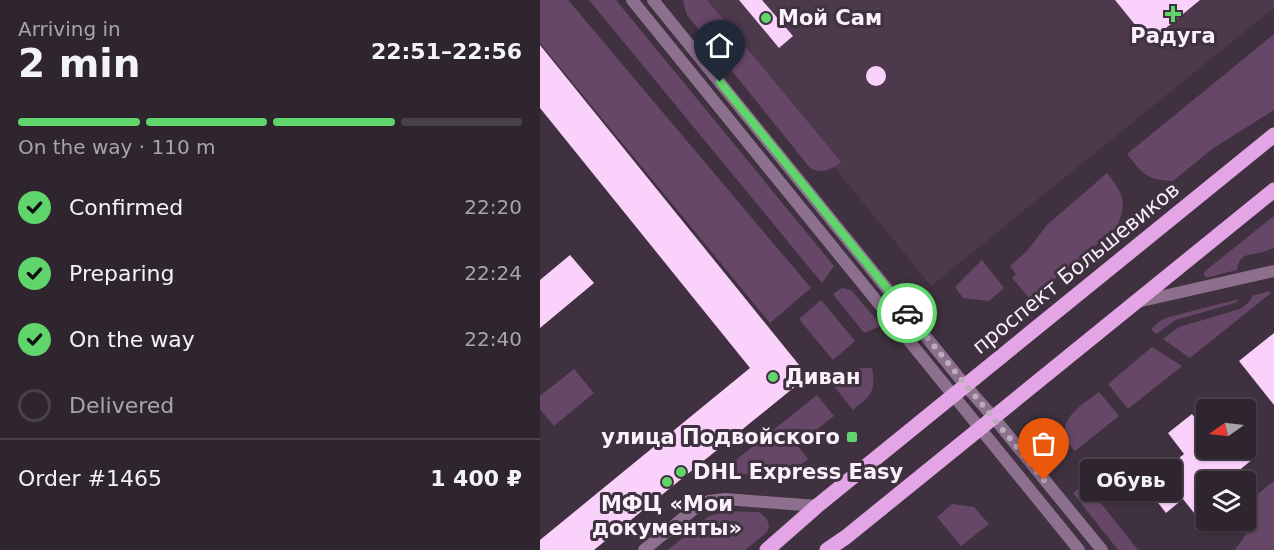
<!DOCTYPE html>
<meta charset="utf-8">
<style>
:root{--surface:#2f252f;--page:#372d37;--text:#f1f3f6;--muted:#a7a5aa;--line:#4a424b;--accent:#5fd56b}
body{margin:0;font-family:"DejaVu Sans",sans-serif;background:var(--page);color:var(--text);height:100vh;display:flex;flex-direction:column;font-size:22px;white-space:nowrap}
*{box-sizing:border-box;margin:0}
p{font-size:20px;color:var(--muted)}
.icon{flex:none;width:33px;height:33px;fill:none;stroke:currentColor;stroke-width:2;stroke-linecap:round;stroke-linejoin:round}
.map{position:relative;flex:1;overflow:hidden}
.details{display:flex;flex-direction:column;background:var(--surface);width:540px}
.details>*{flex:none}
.needle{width:39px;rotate:256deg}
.buttons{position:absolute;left:656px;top:399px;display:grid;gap:12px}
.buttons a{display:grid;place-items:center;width:60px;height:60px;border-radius:6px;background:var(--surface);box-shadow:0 2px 4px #0004,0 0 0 2px var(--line);font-size:30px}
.pin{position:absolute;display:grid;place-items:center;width:51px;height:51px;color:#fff;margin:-62px -26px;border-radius:50% 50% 50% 0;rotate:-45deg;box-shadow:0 0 6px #0007}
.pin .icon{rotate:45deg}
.courier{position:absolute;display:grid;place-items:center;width:60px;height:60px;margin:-30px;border:4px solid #5fd56b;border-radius:50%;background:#fff;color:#222;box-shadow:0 2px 8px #0007}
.bubble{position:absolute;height:42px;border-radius:6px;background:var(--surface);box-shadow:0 2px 4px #0004,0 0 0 2px var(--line);font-size:20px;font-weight:700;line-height:42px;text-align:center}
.headline em{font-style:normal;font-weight:700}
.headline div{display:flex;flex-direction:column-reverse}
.headline{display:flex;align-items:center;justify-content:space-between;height:102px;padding:0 18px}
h1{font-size:39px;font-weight:700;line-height:45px}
.bar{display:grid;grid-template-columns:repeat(4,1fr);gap:9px 6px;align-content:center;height:72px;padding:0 18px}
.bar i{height:8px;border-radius:4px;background:var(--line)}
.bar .on{background:var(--accent)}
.bar p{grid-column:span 4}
.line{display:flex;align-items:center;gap:15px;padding:0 18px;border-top:2px solid var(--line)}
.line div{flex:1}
ol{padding:0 18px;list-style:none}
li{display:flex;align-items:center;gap:18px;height:66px}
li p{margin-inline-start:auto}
li .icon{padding:6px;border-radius:50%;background:var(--accent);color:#111;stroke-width:4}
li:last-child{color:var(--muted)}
li i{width:33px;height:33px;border:3px solid var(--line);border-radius:50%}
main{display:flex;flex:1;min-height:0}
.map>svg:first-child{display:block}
</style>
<main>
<section class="details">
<div class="headline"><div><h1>2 min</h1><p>Arriving in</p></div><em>22:51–22:56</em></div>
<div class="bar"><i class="on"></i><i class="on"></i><i class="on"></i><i></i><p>On the way · 110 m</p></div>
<ol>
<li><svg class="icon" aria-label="check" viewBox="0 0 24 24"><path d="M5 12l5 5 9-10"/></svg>Confirmed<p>22:20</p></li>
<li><svg class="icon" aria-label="check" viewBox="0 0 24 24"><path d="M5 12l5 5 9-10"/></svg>Preparing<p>22:24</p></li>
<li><svg class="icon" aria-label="check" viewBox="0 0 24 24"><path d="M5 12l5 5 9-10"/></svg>On the way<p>22:40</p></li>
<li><i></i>Delivered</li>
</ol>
<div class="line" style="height:78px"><div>Order #1465</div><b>1 400 ₽</b></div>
</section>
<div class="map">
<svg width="734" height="550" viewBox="0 0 734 550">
<rect width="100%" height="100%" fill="#3f313f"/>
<path fill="#4c394c" d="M158,0H734V8L391,286Z"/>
<g fill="#674768">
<path d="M0,0H28L271,288L230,323L0,43Z"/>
<path d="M49,0H76L294,266L282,283Z"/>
<path d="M144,0H167L301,162C291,170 282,174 270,168L147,15L143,2Z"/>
<path d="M734,34V110L672,149L633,181C606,180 603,174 587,154Z"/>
<path d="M567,173C584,195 587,201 577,228L490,299L472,278L476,274L470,266L487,251L507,225Z"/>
<path d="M734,216V248C729,250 724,252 719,253C705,256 700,254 697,270L669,277H666L664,275V272Z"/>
<path d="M442,260L464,288L449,301L423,298L415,287Z"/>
<path d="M302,288L311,290L340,324L338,327L324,333L293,294Z"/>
<path d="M729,291L731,293L650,358L623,339L639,327L700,309L709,302L712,296Z"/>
<path d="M699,299L695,303L636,320L616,334L611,329L620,321L629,317Z"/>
<path d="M281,300L315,341L293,360L259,319Z"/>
<path d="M612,347L642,366L588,409L568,384Z"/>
<path d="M322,368H332C336,393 331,395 313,410L293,385L312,370Z"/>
<path d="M34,369L54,393L14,426L0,409V396Z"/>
<path d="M559,392L579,416L535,451C532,448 528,444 527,440C517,418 545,403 559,392Z"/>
<path d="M277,395L294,416L257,445L268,459L250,473L177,475Z"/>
<path d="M734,481V550H695C710,530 712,527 709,501Z"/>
<path d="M545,483L598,550H578L533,493Z"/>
<path d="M412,504L434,507L449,524L421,546L397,517Z"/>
<path d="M186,511L219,512L227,519L229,527L226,533L205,550H128L169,516Z"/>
</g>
<g fill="#f9d1fa">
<path d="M199,0H222L253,36L239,48Z"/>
<path d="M575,0H660L609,42Z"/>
<path d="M0,45L268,376L54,550H0V540L210,368L0,108Z"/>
<circle cx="336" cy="76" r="10"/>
<path d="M30,255L54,283L0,328V280Z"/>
<path d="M734,333V405L699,361Z"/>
<path d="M652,414L666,432V448H705L713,459L686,481L682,476L675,482H666V528L643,499L626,513L605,486L644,454L628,433Z"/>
</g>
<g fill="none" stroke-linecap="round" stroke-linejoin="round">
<g stroke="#8d6f8e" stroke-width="12">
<path d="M597,302L734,271"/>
<path d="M104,550L154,509L169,501L185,499L277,506"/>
</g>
<g stroke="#8d6f8e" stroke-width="12">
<path d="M92,0L539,550"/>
<path d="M113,0L425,385L454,418L562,550"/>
</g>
<g stroke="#e3a5e5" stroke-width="15">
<path d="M227,550L277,506L734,135"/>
<path d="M287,550L306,537L734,190"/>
</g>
</g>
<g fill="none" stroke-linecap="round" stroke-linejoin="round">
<path stroke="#b9aeb9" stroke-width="6" stroke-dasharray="0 10.8" d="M367,313L504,480"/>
<path stroke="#5fd56b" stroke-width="8" d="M180,82L367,313"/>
</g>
<g fill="#5fd56b" stroke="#3f313f" stroke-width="2">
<path d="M630 5h6v6h6v6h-6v6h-6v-6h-6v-6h6z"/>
<circle cx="226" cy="18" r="6"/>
<circle cx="233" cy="377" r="6"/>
<rect x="306" y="431" width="12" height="12" rx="3"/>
<circle cx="141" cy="472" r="6"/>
<circle cx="127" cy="482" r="6"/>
</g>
<g text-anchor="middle" stroke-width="6" stroke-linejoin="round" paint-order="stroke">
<g font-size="21" font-weight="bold" fill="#faf1fa" stroke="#3f313f" text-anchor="start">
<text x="238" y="25">Мой Сам</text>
<text x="633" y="43" text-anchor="middle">Радуга</text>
<text x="245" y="384">Диван</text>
<text x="300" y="444" text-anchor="end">улица Подвойского</text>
<text x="153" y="479">DHL Express Easy</text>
<text x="127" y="511" text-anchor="middle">МФЦ «Мои<tspan x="127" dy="24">документы»</tspan></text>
</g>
<g font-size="21" fill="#faf1fa" stroke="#3f313f">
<text transform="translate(536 268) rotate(-39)" y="7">проспект Большевиков</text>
</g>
</g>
</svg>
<div class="buttons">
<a><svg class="needle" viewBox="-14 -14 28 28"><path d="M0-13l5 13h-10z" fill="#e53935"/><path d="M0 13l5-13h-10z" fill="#a7a5aa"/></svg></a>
<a><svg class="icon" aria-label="layers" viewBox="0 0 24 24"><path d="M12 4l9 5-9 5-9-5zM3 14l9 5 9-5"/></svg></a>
</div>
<div class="pin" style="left:504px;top:480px;background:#ea580c"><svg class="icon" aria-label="bag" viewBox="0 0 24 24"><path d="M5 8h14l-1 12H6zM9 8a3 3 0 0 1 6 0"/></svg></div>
<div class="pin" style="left:180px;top:82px;background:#1f2937"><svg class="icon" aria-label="home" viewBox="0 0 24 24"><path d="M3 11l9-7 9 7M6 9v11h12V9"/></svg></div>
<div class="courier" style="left:367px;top:313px"><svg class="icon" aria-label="car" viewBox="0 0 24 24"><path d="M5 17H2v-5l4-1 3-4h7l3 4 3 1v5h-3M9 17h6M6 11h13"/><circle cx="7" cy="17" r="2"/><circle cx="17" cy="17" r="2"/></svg></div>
<div class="bubble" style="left:540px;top:459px;width:102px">Обувь</div>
</div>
</main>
